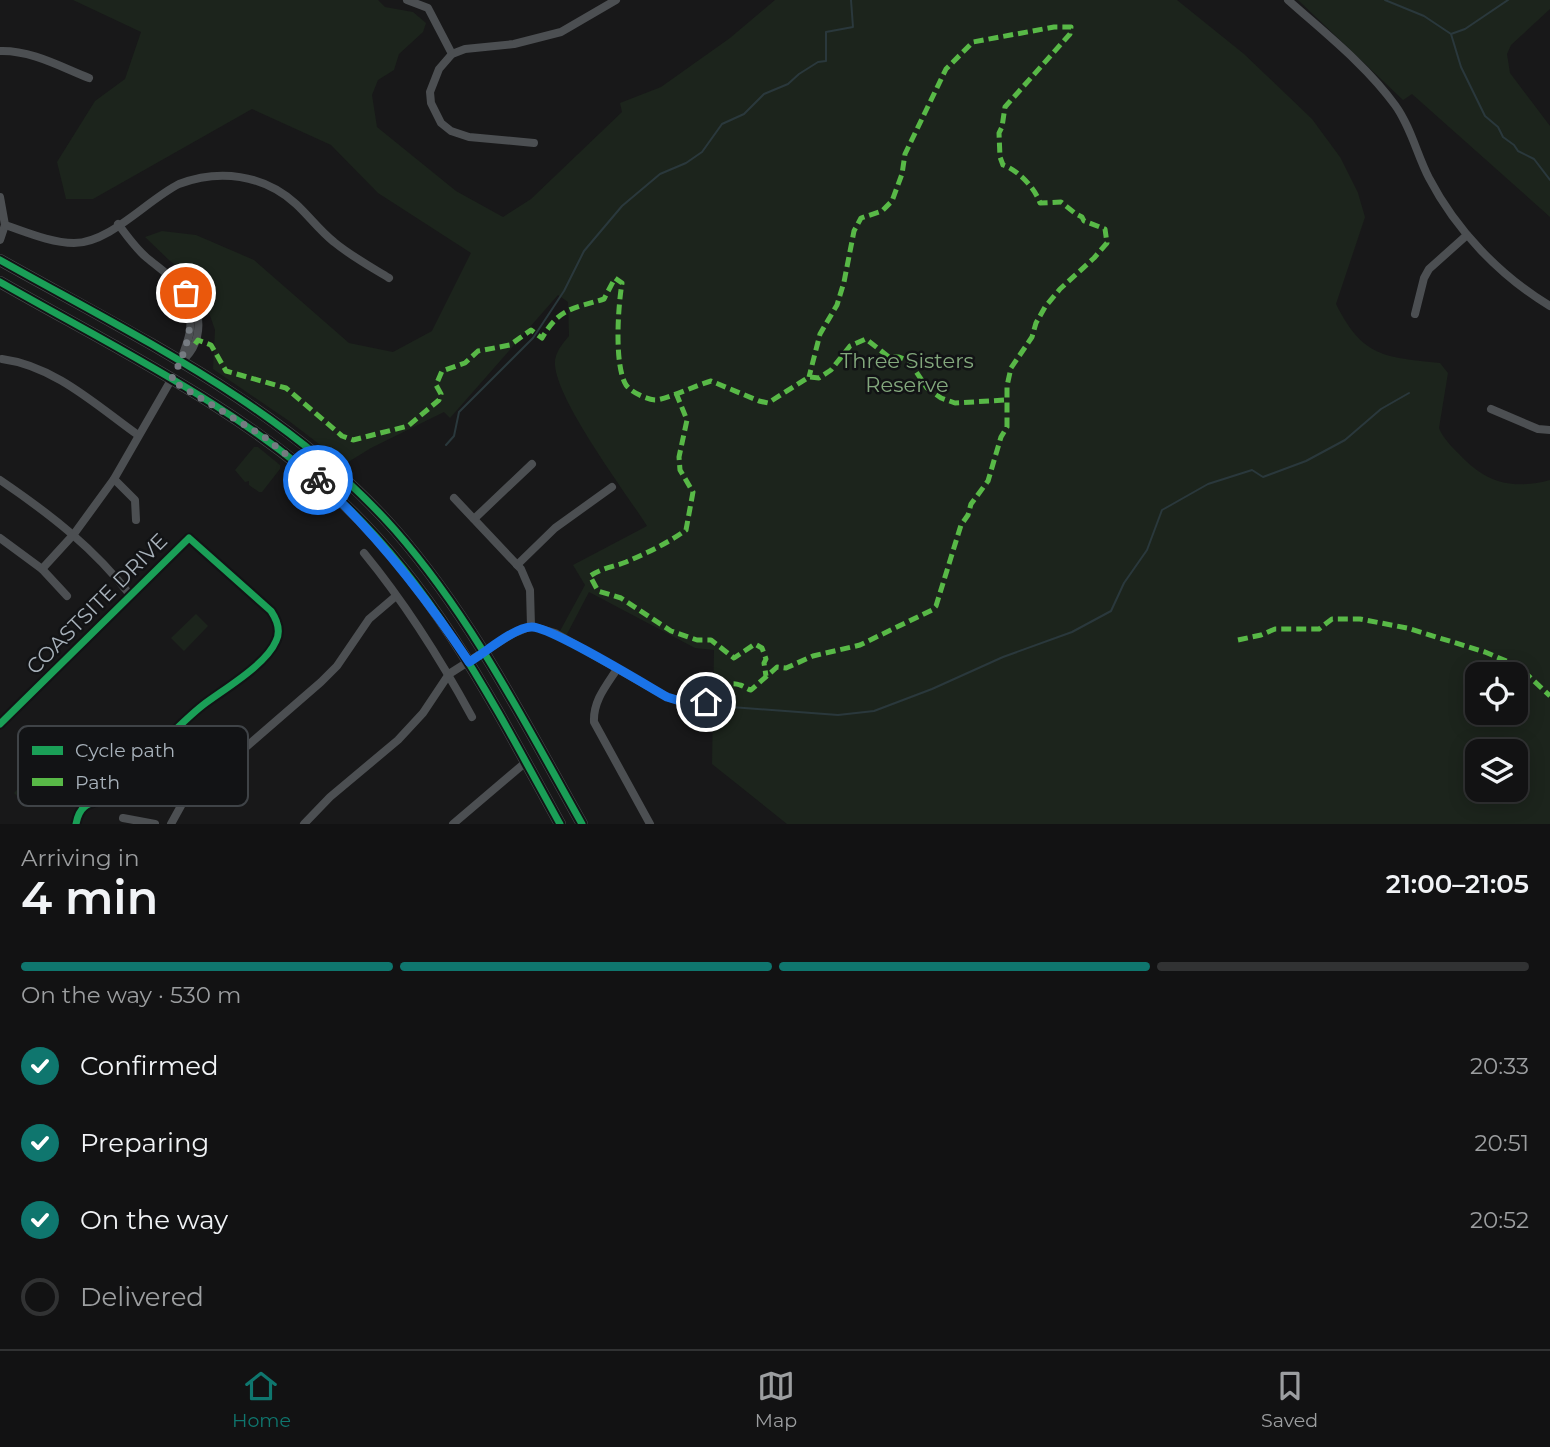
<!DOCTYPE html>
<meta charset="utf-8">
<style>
:root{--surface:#121213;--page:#1b1b1c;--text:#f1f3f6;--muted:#9c9ea0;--line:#313233;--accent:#0f766e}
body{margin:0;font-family:Montserrat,sans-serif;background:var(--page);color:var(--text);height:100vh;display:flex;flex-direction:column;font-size:26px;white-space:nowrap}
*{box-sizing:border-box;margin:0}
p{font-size:23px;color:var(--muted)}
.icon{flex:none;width:38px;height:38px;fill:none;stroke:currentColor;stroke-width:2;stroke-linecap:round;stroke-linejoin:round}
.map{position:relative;height:824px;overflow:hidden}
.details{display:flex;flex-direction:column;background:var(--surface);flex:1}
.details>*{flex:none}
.controls{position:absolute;left:1465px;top:662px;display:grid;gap:14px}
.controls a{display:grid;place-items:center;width:63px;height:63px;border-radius:14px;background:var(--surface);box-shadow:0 4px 18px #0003,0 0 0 2px var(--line);font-size:35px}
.pin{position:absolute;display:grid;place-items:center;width:60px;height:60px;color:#fff;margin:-30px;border:4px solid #fff;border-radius:50%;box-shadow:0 2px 7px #0007}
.courier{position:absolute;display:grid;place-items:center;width:70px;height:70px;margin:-35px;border:5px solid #1a73e8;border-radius:50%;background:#fff;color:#222;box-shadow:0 2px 9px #0007}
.head em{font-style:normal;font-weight:600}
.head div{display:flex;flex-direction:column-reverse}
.head{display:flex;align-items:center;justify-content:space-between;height:119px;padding:0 21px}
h1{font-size:46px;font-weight:600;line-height:52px}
.bar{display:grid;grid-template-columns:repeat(4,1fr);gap:10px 7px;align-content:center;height:84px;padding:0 21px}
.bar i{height:9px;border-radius:5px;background:var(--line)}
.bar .active{background:var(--accent)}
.bar p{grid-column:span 4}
ol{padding:0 21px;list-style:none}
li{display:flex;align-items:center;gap:21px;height:77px}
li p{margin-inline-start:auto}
li .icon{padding:7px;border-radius:50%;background:var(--accent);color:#fff;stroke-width:4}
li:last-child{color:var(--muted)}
li i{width:38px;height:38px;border:4px solid var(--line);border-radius:50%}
.menu{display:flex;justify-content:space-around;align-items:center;height:98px;border-top:2px solid var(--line);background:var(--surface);font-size:19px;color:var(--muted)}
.menu a{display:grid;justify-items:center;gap:4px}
.menu .active{color:var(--accent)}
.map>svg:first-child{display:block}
</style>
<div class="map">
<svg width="1550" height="824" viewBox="0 0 1550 824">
<rect width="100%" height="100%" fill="#181819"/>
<g fill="#1c241c" fill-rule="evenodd">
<path d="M73,0H378L385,7L413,12L426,23L423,32L399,54L394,70L378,80L372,95L377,127L456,191L503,217L531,199L622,112L620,103L661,87L730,38L775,0H1177L1244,54L1312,119L1340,157L1358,193L1365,217L1336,304C1363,358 1385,357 1440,363L1448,373L1439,428C1443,438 1451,446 1459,454C1486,483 1512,490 1550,480V824H787L712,764L714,650L695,648L589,592L566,636L560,631L585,585L573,565L647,526C625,491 558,403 555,365C554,354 562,344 569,336L568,302L558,295L450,418L444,412L371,448L345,464L289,421L213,369L215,330L198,281L170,261L145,237L162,231L196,235L254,260L349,343L393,352L432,331L471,253L378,193L331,145L252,109L93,199H66L57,162L95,101L125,79L141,32ZM1477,674H1516V712H1477ZM1477,751H1516V789H1477Z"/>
<path d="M1298,0H1550V9L1511,45L1507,54L1510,73L1550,126V217L1412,94L1403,100Z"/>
<path d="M254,447H258L280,465V469L262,492H259L249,485V481L245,482L235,470Z"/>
<path d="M196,614L208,626L184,651L171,638Z"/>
<path d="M39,767L52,780L27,805L14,793Z"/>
</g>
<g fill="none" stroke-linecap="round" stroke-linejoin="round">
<g stroke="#2a383c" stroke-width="2">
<path d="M1385,0L1424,16L1451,34L1465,29L1508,0"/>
<path d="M1451,34L1461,67L1485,116L1498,127L1503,137L1514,145L1518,151L1534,159L1550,180"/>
<path d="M446,445L454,436L459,412L533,338L564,291L584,251L622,206L660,174L686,163L702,152L722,124L744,114L764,94L788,84L799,74L818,62L826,61V32L853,27L851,0"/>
<path d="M731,707L838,715L874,711L932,689L1003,657L1072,632L1111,611L1124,583L1147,550L1162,510L1208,484L1252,470L1263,477L1306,461L1345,440L1381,409L1409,393"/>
</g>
<g stroke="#4c4f52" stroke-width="8">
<path d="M407,0L428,8L452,54"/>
<path d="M1288,0C1325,33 1366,65 1395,105C1411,127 1417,155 1429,178C1456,230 1500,276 1550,306"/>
<path d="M0,51C31,50 61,67 89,78"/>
<path d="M534,143L469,137L451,131L441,123L431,103L430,92L439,69L452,54L465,49L514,44L561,32L616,0"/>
<path d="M0,197L5,225L0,240"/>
<path d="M118,224C127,236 136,249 147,258C175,281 194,290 190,330C189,341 183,351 181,362"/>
<path d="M5,225C26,232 51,243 74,243C110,243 147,200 179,184C219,169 263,174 296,204C309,216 320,231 334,242C351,256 371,267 389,278"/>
<path d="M1415,314L1424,278L1429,269L1467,235"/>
<path d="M2,359C55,366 97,406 138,435"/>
<path d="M181,362C195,350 200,336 198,318L190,310"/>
<path d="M1491,409L1538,429L1550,430"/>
<path d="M114,479L135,500L136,520"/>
<path d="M0,480C50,514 94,548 131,596"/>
<path d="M454,498L521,569L530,590L531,626"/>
<path d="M474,519L532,464"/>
<path d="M0,538L42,569L67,596"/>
<path d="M364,553C405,603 441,660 472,717"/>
<path d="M517,565L555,528L612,487"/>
<path d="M42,569L74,534L114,479L171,380"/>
<path d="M617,669C606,686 593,701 594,722L650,824"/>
<path d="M0,724L189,538L271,611C277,620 281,631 276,641C266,665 224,689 203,705C189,716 176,729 163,742C149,756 131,784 116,794C99,806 81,796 76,824"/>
<path d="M123,818L155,824"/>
<path d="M171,824L182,804L193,793L321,682L337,666L369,619L396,596"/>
<path d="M304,824L330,797L398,740L423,713L449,674L512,634L531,626L555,633L667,697L680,701L706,702"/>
<path d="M453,824L526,762"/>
</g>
<g stroke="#4a4b4e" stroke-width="12">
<path d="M0,260C139,338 288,409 395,530C472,618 525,723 582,824"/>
<path d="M0,282C117,349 247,411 345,505C439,594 498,712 560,824"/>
</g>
<g stroke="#58b947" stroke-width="5" stroke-dasharray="10 5" stroke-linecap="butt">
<path d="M195,344L198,340L211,345L226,371L286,388L342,436L353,440L408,426L439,400L441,394L436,385L442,371L465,363L478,351L510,345L531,330L542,338C560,307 573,309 604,299L615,278L622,283C618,307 614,365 626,385C631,392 646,399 655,400C665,400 697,385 711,381L759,401L768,403L809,377L819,378L831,370L850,346L866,339L889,357H899L909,361L927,388L941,398L955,403L1006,400"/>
<path d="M676,393L687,420L679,457L680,470L693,492L686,530C668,543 647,553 626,562C613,567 602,568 590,576L598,591L621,598L671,631L697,640H711L734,658L755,644L762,648L766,659L764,663L766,676"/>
<path d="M1238,640L1261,635L1275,629H1319L1332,619H1360L1407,628L1485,652L1518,666L1550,696"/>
<path d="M709,699C716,690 727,680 740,685C744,686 747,689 751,690L777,667L786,668L813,656L860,645L932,610L936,606L961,525L968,515L971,504L988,481L1001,437L1007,427V386L1011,368L1032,337L1036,323L1045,307L1060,289L1094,258L1107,243L1105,229L1084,221L1082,217L1076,214L1061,202L1040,203C1035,188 1018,170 1003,165L1000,157L999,133L1002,127L1005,107L1070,34L1071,27H1054L973,42L946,69L905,154L902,174L892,201L882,211L861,218L854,231L844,282L837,305L820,334L809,377"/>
</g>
<defs>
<g id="cycleway">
<path d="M0,260C139,338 288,409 395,530C472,618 525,723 582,824"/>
<path d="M0,282C117,349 247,411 345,505C439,594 498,712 560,824"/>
<path d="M0,724L189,538L271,611C277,620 281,631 276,641C266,665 224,689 203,705C189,716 176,729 163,742C149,756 131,784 116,794C99,806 81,796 76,824"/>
</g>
</defs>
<use href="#cycleway" stroke="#121315" stroke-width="11"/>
<use href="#cycleway" stroke="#1a9f57" stroke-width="7"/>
</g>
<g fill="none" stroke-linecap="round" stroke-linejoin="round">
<path stroke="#767c82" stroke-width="7" stroke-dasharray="0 12.6" d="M186,293C196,323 186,353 171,380L263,436L318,480"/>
<path stroke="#1a73e8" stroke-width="9" d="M318,480C377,534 425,596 469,662C485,653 513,628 531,627C548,625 646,685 667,697L680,701L706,702"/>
</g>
<g text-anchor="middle" stroke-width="5" stroke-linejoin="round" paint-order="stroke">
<g font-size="21" fill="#83a87d" stroke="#121315">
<text x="907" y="368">Three Sisters<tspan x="907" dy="24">Reserve</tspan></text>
</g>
<g font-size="21" fill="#a8b2bb" stroke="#121315">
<text transform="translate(97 604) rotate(-45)" y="7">COASTSITE DRIVE</text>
</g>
</g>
<rect x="18" y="726" width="230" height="80" rx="10" fill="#121315" stroke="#3f4347" stroke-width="2"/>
<rect x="32" y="746" width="31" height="9" fill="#1a9f57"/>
<rect x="32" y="778" width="31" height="8" fill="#58b947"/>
<g font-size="19" fill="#a8b2bb">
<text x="75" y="757">Cycle path</text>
<text x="75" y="789">Path</text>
</g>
</svg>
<div class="controls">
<a><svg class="icon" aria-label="locate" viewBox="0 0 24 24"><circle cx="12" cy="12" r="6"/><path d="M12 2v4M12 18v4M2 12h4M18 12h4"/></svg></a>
<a><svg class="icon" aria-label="layers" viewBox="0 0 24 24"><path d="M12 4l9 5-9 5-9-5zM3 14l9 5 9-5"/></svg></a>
</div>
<div class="pin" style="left:186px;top:293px;background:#ea580c"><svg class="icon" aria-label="bag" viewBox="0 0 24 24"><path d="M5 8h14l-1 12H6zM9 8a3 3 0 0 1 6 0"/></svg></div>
<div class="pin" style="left:706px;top:702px;background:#1f2937"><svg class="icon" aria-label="home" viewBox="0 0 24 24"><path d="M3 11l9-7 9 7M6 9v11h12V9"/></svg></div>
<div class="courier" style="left:318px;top:480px"><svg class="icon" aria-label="bike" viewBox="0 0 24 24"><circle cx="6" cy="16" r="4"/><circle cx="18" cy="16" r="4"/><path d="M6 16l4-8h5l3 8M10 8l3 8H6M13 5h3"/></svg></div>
</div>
<section class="details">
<div class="head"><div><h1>4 min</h1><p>Arriving in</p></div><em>21:00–21:05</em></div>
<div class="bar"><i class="active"></i><i class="active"></i><i class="active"></i><i></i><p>On the way · 530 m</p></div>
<ol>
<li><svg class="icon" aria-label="check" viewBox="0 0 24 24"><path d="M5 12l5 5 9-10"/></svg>Confirmed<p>20:33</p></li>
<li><svg class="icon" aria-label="check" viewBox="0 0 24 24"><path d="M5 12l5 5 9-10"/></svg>Preparing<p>20:51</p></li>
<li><svg class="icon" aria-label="check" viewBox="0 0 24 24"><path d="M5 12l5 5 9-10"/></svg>On the way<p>20:52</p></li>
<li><i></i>Delivered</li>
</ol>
</section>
<nav class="menu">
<a class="active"><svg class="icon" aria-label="home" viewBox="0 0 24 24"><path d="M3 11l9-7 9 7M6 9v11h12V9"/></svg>Home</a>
<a><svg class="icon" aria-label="map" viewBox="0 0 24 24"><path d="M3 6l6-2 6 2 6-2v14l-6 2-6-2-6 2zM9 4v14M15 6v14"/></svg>Map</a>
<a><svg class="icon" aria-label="saved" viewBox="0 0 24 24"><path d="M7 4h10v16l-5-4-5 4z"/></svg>Saved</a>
</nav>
